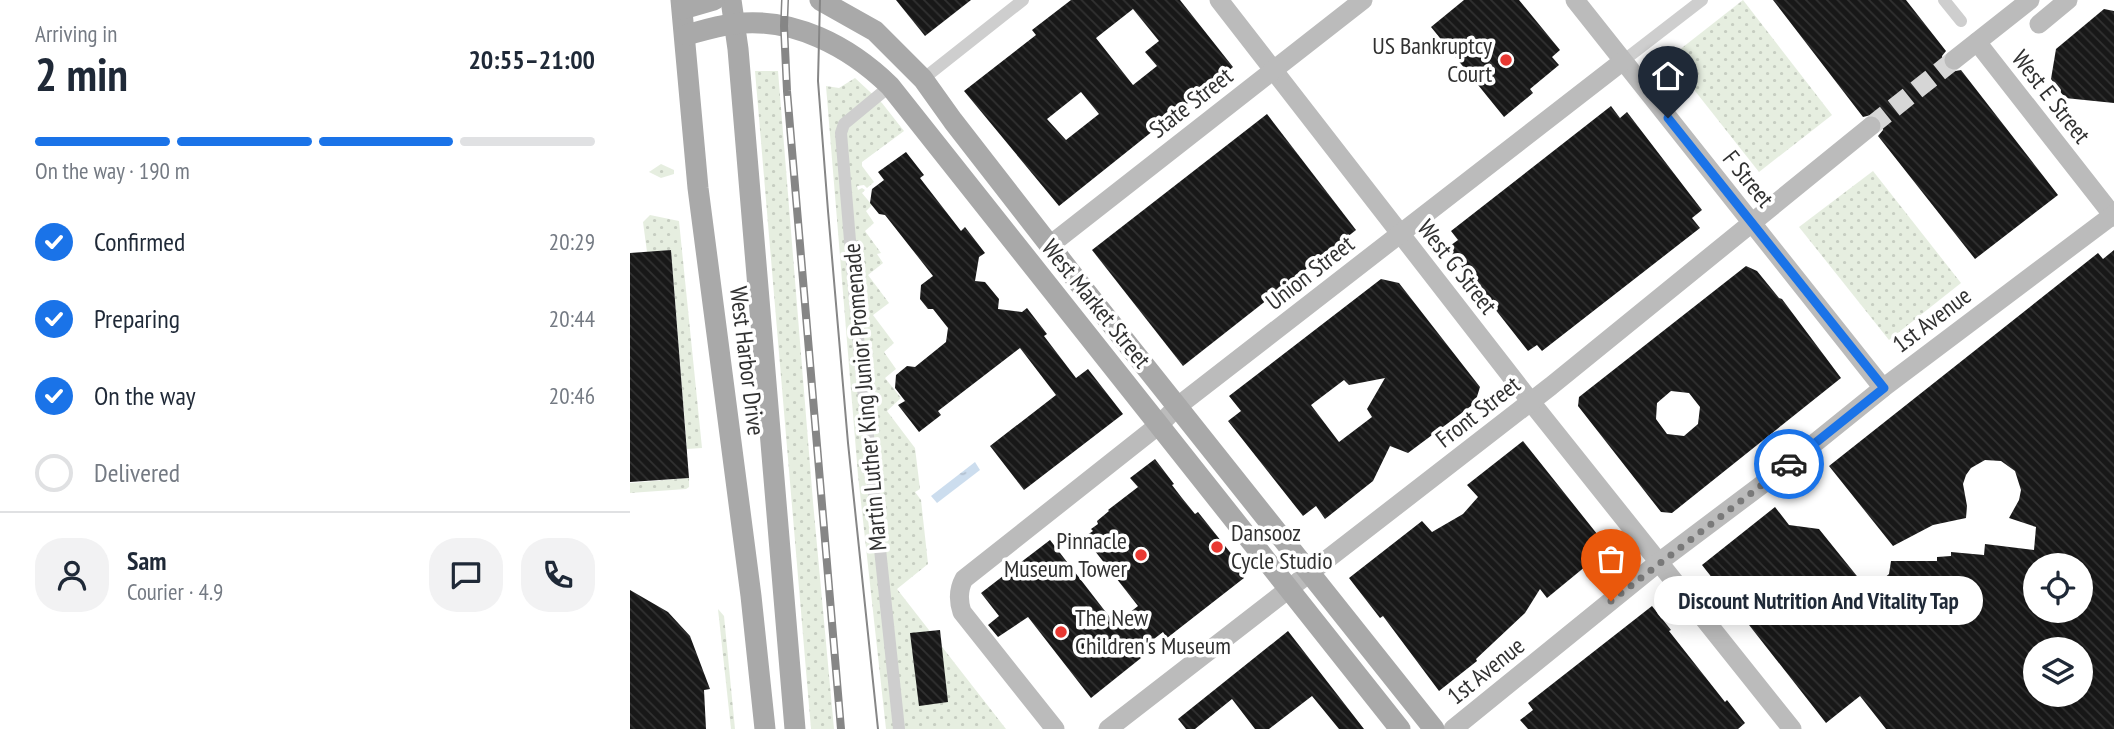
<!DOCTYPE html>
<meta charset="utf-8">
<style>
:root{--surface:#fff;--page:#f2f2f3;--text:#1f2937;--muted:#747a83;--line:#e0e1e3;--accent:#1a73e8}
body{margin:0;font-family:"PT Sans Narrow",sans-serif;background:var(--page);color:var(--text);height:100vh;display:flex;flex-direction:column;font-size:26px;white-space:nowrap}
*{box-sizing:border-box;margin:0}
p{font-size:23px;color:var(--muted)}
.icon{flex:none;width:38px;height:38px;fill:none;stroke:currentColor;stroke-width:2;stroke-linecap:round;stroke-linejoin:round}
.map{position:relative;flex:1;overflow:hidden}
.side{display:flex;flex-direction:column;background:var(--surface);width:630px}
.side>*{flex:none}
.tools{position:absolute;left:1393px;top:553px;display:grid;gap:14px}
.tools a{display:grid;place-items:center;width:70px;height:70px;border-radius:50%;background:var(--surface);box-shadow:0 4px 18px #0003;font-size:35px}
.pin{position:absolute;display:grid;place-items:center;width:60px;height:60px;color:#fff;margin:-72px -30px;border-radius:50% 50% 50% 0;rotate:-45deg;box-shadow:0 0 7px #0007}
.pin .icon{rotate:45deg}
.courier{position:absolute;display:grid;place-items:center;width:70px;height:70px;margin:-35px;border:5px solid #1a73e8;border-radius:50%;background:#fff;color:#222;box-shadow:0 2px 9px #0007}
.bubble{position:absolute;height:49px;border-radius:24px;background:var(--surface);box-shadow:0 4px 18px #0003;font-size:23px;font-weight:700;line-height:49px;text-align:center}
.head em{font-style:normal;font-weight:700}
.head div{display:flex;flex-direction:column-reverse}
.head{display:flex;align-items:center;justify-content:space-between;height:119px;padding:0 35px}
h1{font-size:46px;font-weight:700;line-height:52px}
.bar{display:grid;grid-template-columns:repeat(4,1fr);gap:10px 7px;align-content:center;height:84px;padding:0 35px}
.bar i{height:9px;border-radius:5px;background:var(--line)}
.bar .active{background:var(--accent)}
.bar p{grid-column:span 4}
.line{display:flex;align-items:center;gap:18px;padding:0 35px;border-top:2px solid var(--line)}
.line div{flex:1}
.round{display:grid;place-items:center;flex:none;width:74px;height:74px;border-radius:28px;background:var(--page)}
ol{padding:0 35px;list-style:none}
li{display:flex;align-items:center;gap:21px;height:77px}
li p{margin-inline-start:auto}
li .icon{padding:7px;border-radius:50%;background:var(--accent);color:#fff;stroke-width:4}
li:last-child{color:var(--muted)}
li i{width:38px;height:38px;border:4px solid var(--line);border-radius:50%}
main{display:flex;flex:1;min-height:0}
.map>svg:first-child{display:block}
</style>
<main>
<section class="side">
<div class="head"><div><h1>2 min</h1><p>Arriving in</p></div><em>20:55–21:00</em></div>
<div class="bar"><i class="active"></i><i class="active"></i><i class="active"></i><i></i><p>On the way · 190 m</p></div>
<ol>
<li><svg class="icon" aria-label="check" viewBox="0 0 24 24"><path d="M5 12l5 5 9-10"/></svg>Confirmed<p>20:29</p></li>
<li><svg class="icon" aria-label="check" viewBox="0 0 24 24"><path d="M5 12l5 5 9-10"/></svg>Preparing<p>20:44</p></li>
<li><svg class="icon" aria-label="check" viewBox="0 0 24 24"><path d="M5 12l5 5 9-10"/></svg>On the way<p>20:46</p></li>
<li><i></i>Delivered</li>
</ol>
<div class="line" style="height:126px"><a class="round"><svg class="icon" aria-label="person" viewBox="0 0 24 24"><circle cx="12" cy="8" r="4"/><path d="M4 21q1-7 8-7t8 7"/></svg></a><div><b>Sam</b><p>Courier · 4.9</p></div><a class="round"><svg class="icon" aria-label="chat" viewBox="0 0 24 24"><path d="M4 5h16v11H9l-5 4z"/></svg></a><a class="round"><svg class="icon" aria-label="phone" viewBox="0 0 24 24"><path d="M5 4h4l2 5-3 2q2 4 5 5l2-3 5 2v4C11 20 4 13 5 4z"/></svg></a></div>
</section>
<div class="map">
<svg width="1484" height="729" viewBox="0 0 1484 729">
<defs>
<pattern id="green-dots" width="8" height="8" patternUnits="userSpaceOnUse" patternTransform="scale(1.75)"><rect width="8" height="8" fill="#e6eee0"/><path d="M2 2h.1M6 6h.1" fill="none" stroke="#c6cdc1" stroke-width="1.8" stroke-linecap="round"/></pattern>
<pattern id="water-ripples" width="26" height="14" patternUnits="userSpaceOnUse" patternTransform="scale(1.75)"><rect width="26" height="14" fill="#cde"/><path d="M2 4q2-2 4 0t4 0M15 11q2-2 4 0t4 0" fill="none" stroke="#b0becd"/></pattern>
<pattern id="building-back-hatch" width="6" height="6" patternUnits="userSpaceOnUse" patternTransform="scale(1.75)"><rect width="6" height="6" fill="#181818"/><path d="M-1 5l2 2M0 0l6 6M5-1l2 2" fill="none" stroke="#313131"/></pattern>
</defs>
<rect width="100%" height="100%" fill="#fff"/>
<g fill="url(#green-dots)">
<path d="M1113,0L1202,115L1129,172L1039,58Z"/>
<path d="M125,71H148L183,502L204,729H181Z"/>
<path d="M225,78L252,103L274,131L232,162V166L244,182L237,188L234,185L227,186L228,190L232,188L235,190L232,193L242,205L236,211L244,223L235,231L251,253L247,254L253,263L238,275L259,303L243,315L264,343L254,352L266,369L255,378L271,398L257,411L285,448L290,489L285,492L291,500L298,564L267,589L376,729H256L228,475L196,86L209,88Z"/>
<path d="M31,164L44,170V174L31,178L19,172Z"/>
<path d="M1243,171L1331,283L1259,340L1169,227Z"/>
<path d="M20,215L49,221L72,448L57,449L41,250L17,252L13,222Z"/>
<path d="M59,478V487L56,489L0,493V483Z"/>
<path d="M88,609L94,616L105,729H101Z"/>
</g>
<path fill="url(#water-ripples)" d="M345,462L350,470L307,503L301,496Z"/>
<g fill="url(#building-back-hatch)" fill-rule="evenodd">
<path d="M266,0H341L295,36Z"/>
<path d="M441,0H550L603,67L429,206L334,91L406,35L402,30ZM503,9L529,41L515,52L527,66L503,85L466,38ZM451,92L469,114L436,140L417,119Z"/>
<path d="M834,0H889L930,50L922,57L929,65L900,89L903,93L874,117L801,27Z"/>
<path d="M1143,0H1276L1316,51L1312,56L1314,67L1320,72L1331,70L1428,195L1345,259L1248,136L1253,130L1251,119L1245,114L1233,117Z"/>
<path d="M1474,9L1484,11V103L1435,98L1421,79L1426,49Z"/>
<path d="M981,106L990,118L997,112L1072,210L1062,218L1070,228L912,351L907,345L898,351L817,248L828,240L821,231Z"/>
<path d="M637,114L726,230L553,366L462,250Z"/>
<path d="M276,152L294,175L290,178L331,231L335,227L355,253L349,257L345,281L355,282L369,299L368,309L392,312L397,308L417,334L414,336L446,378L458,369L493,414L394,490L360,446L426,395L390,348L308,411L311,415L289,432L268,405L275,401L265,388L266,375L277,366L285,367L316,342L318,328L303,309H298L290,299L291,285L303,276L255,215L249,214L240,203L242,189L254,180L248,172Z"/>
<path d="M41,250L59,478L0,482V253Z"/>
<path d="M1484,250V729H1256L1230,696L1196,723L1072,565L1145,507L1159,525L1189,529L1239,591L1259,574L1261,561H1307V557L1321,556V552L1354,555L1355,544L1404,550L1406,527L1379,518L1389,500L1391,490L1385,471L1371,461L1355,460L1341,468L1336,475L1333,484L1337,506L1336,518L1303,525L1263,546L1199,466L1468,253L1473,259ZM1405,565H1451V611H1405ZM1405,649H1451V695H1405Z"/>
<path d="M1116,266L1127,271L1149,298L1152,299L1211,378L1042,513L1031,512L948,406L949,397ZM1041,391L1059,393L1070,407L1068,424L1054,436L1037,434L1026,419L1027,403Z"/>
<path d="M751,279L769,283L850,387L845,403L778,453L760,446L743,481L695,519L686,506L673,516L598,421L611,411L599,396ZM755,378L737,409L742,417L709,442L681,405L714,380L719,385Z"/>
<path d="M893,441L983,554L961,572L956,566L917,598L910,589L895,613L846,659L847,661L809,691L753,616L750,618L719,578L792,521L802,532L833,514L848,497L837,485Z"/>
<path d="M525,459L544,484L542,485L552,498L565,514L568,512L607,561L605,562L614,574L612,575L614,578L537,638L533,632L507,652L511,658L461,698L398,617L368,637L358,625L369,616L351,593L420,540L485,624L508,606L454,537L463,531L461,529L468,524L467,521L479,511L478,510L508,487L500,478Z"/>
<path d="M0,590L38,612L60,636L80,689L74,690L76,729H0Z"/>
<path d="M1022,606L1041,630L1039,631L1095,702L1097,700L1115,723L1108,729H898L890,720L903,710L898,703Z"/>
<path d="M310,630L318,702L289,706L280,633Z"/>
<path d="M658,631L734,729H709L682,696L639,729H625L602,699L565,729H556L548,719Z"/>
</g>
<g fill="none" stroke-linecap="round" stroke-linejoin="round">
<path stroke="#d6d6d6" stroke-width="19" stroke-dasharray="19 10" stroke-linecap="butt" d="M1241,126L1324,60"/>
<g stroke="#cecece" stroke-width="12">
<path d="M1314,0L1331,21"/>
<path d="M993,61L1072,0"/>
<path d="M293,79L393,0"/>
<path d="M260,86L214,124L211,133L230,360L269,729"/>
</g>
<g stroke="#bbb" stroke-width="19">
<path d="M589,0L901,402L1162,729"/>
<path d="M945,0L1253,388"/>
<path d="M1409,24L1438,0"/>
<path d="M1347,42L1484,217"/>
<path d="M1324,60L1400,0"/>
<path d="M420,245L733,0"/>
<path d="M425,729L332,612C328,600 328,590 334,579L530,424L548,406L993,61"/>
<path d="M478,729L921,386L1241,126"/>
<path d="M823,729L1029,562L1150,471L1253,388L1484,214"/>
</g>
<g stroke="#a9a9a9" stroke-width="21">
<path d="M51,0L68,188L121,596L135,729"/>
<path d="M101,0L108,49L165,729"/>
<path d="M190,0L245,31L293,79L323,121L452,287L804,729"/>
<path d="M53,9L84,0"/>
<path d="M56,35C71,31 87,26 103,24C162,16 219,46 260,86L770,729"/>
</g>
<path stroke="#868686" stroke-width="2" d="M190,0L188,81L198,211L218,443L248,729"/>
<defs>
<path id="rail" d="M155,0L154,26L157,91L211,729"/>
</defs>
<use href="#rail" stroke="#868686" stroke-width="8"/>
<use href="#rail" stroke="#fff" stroke-width="5" stroke-dasharray="16" stroke-linecap="butt"/>
</g>
<g fill="none" stroke-linecap="round" stroke-linejoin="round">
<path stroke="#797979" stroke-width="7" stroke-dasharray="0 12.6" d="M981,601L1159,464"/>
<path stroke="#1a73e8" stroke-width="9" d="M1038,118L1254,388L1159,464"/>
</g>
<g fill="#e93832" stroke="#fff" stroke-width="2.5">
<circle cx="876" cy="60" r="7"/>
<circle cx="587" cy="547" r="7"/>
<circle cx="511" cy="555" r="7"/>
<circle cx="431" cy="632" r="7"/>
</g>
<g text-anchor="middle" stroke-width="7" stroke-linejoin="round" paint-order="stroke">
<g font-size="24" fill="#313131" stroke="#fff" text-anchor="end">
<text x="862" y="54">US Bankruptcy<tspan x="862" dy="28">Court</tspan></text>
<text x="601" y="541" text-anchor="start">Dansooz<tspan x="601" dy="28">Cycle Studio</tspan></text>
<text x="497" y="549">Pinnacle<tspan x="497" dy="28">Museum Tower</tspan></text>
<text x="445" y="626" text-anchor="start">The New<tspan x="445" dy="28">Children's Museum</tspan></text>
</g>
<g font-size="24" fill="#313131" stroke="#fff">
<text transform="translate(1421 97) rotate(52)" y="8">West E Street</text>
<text transform="translate(561 103) rotate(-38)" y="8">State Street</text>
<text transform="translate(1118 179) rotate(51)" y="8">F Street</text>
<text transform="translate(827 267) rotate(52)" y="8">West G Street</text>
<text transform="translate(680 273) rotate(-38)" y="8">Union Street</text>
<text transform="translate(466 304) rotate(51)" y="8">West Market Street</text>
<text transform="translate(1302 320) rotate(-37)" y="8">1st Avenue</text>
<text transform="translate(117 361) rotate(83)" y="8">West Harbor Drive</text>
<text transform="translate(235 397) rotate(-95)" y="8">Martin Luther King Junior Promenade</text>
<text transform="translate(848 412) rotate(-38)" y="8">Front Street</text>
<text transform="translate(856 671) rotate(-39)" y="8">1st Avenue</text>
</g>
</g>
</svg>
<div class="tools">
<a><svg class="icon" aria-label="locate" viewBox="0 0 24 24"><circle cx="12" cy="12" r="6"/><path d="M12 2v4M12 18v4M2 12h4M18 12h4"/></svg></a>
<a><svg class="icon" aria-label="layers" viewBox="0 0 24 24"><path d="M12 4l9 5-9 5-9-5zM3 14l9 5 9-5"/></svg></a>
</div>
<div class="pin" style="left:981px;top:601px;background:#ea580c"><svg class="icon" aria-label="bag" viewBox="0 0 24 24"><path d="M5 8h14l-1 12H6zM9 8a3 3 0 0 1 6 0"/></svg></div>
<div class="pin" style="left:1038px;top:118px;background:#1f2937"><svg class="icon" aria-label="home" viewBox="0 0 24 24"><path d="M3 11l9-7 9 7M6 9v11h12V9"/></svg></div>
<div class="courier" style="left:1159px;top:464px"><svg class="icon" aria-label="car" viewBox="0 0 24 24"><path d="M5 17H2v-5l4-1 3-4h7l3 4 3 1v5h-3M9 17h6M6 11h13"/><circle cx="7" cy="17" r="2"/><circle cx="17" cy="17" r="2"/></svg></div>
<div class="bubble" style="left:1024px;top:576px;width:329px">Discount Nutrition And Vitality Tap</div>
</div>
</main>
